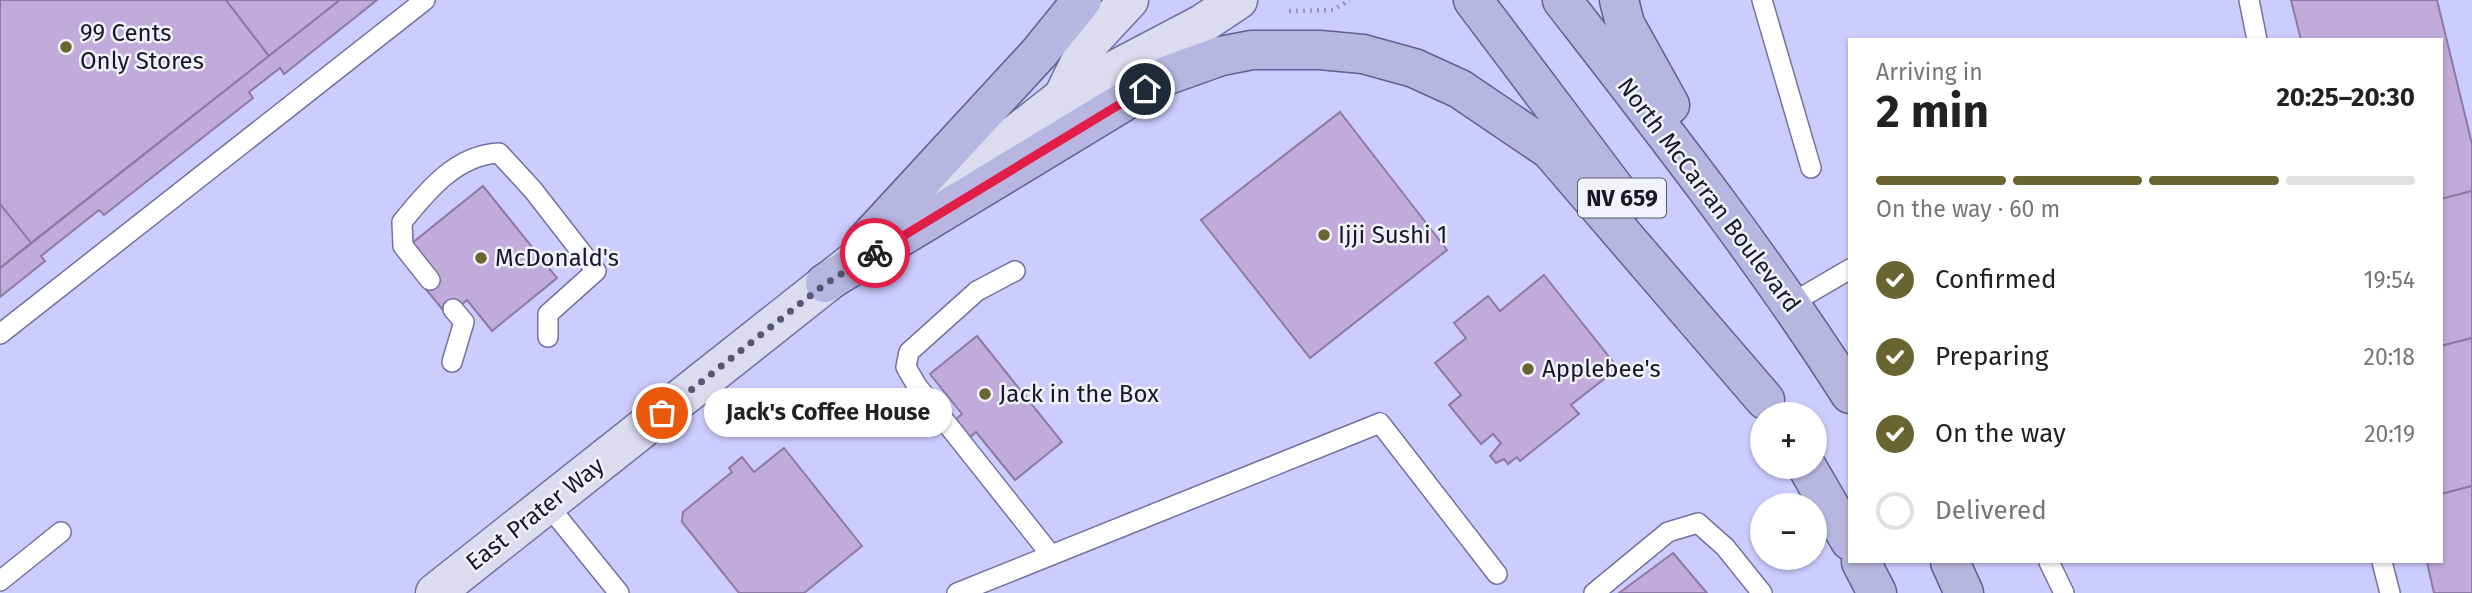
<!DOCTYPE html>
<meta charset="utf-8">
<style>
:root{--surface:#fff;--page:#f2f2f2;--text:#222;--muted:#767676;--line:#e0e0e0;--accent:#686531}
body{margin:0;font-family:"Fira Sans",sans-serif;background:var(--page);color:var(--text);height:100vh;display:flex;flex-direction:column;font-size:26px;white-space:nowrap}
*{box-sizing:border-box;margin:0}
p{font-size:23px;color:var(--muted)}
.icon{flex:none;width:38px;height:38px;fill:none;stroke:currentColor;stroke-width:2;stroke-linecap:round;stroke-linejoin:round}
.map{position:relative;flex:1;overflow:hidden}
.panel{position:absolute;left:1848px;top:38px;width:595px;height:525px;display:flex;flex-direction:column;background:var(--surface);border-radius:0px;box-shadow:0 2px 5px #0004}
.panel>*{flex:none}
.fabs{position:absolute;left:1750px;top:402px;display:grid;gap:14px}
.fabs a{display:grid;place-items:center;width:77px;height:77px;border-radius:50%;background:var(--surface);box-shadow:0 2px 5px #0004;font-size:35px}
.pin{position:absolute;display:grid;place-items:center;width:60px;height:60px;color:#fff;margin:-30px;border:4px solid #fff;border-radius:50%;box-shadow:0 2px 7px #0007}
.courier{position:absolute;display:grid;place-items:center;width:70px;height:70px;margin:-35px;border:5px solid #e11d48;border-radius:50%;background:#fff;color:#222;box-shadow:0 2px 9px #0007}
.bubble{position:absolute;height:49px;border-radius:24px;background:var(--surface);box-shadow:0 2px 5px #0004;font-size:23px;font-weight:700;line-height:49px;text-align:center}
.head em{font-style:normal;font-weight:700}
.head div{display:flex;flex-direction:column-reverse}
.head{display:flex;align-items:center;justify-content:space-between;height:119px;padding:0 28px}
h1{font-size:46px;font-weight:700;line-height:52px}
.bar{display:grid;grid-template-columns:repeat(4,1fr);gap:10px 7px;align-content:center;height:84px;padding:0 28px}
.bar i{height:9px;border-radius:5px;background:var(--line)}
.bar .active{background:var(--accent)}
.bar p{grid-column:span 4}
ol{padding:0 28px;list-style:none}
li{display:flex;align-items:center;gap:21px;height:77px}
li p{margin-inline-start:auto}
li .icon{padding:7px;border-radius:50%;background:var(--accent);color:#fff;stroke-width:4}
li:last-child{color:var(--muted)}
li i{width:38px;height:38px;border:4px solid var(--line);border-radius:50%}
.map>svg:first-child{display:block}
</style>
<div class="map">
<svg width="2472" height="593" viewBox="0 0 2472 593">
<rect width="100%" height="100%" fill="#cdccff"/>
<g fill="#c0abda" stroke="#8d79a5" stroke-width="2">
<path d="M0,0H226L269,56L31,243L0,204Z"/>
<path d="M226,0H340L269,56Z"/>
<path d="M340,0H377L284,74L280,68L249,92L253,98L104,215L99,210L41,256L45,261L0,297V268Z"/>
<path d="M2291,0H2437L2472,144V191L2441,199V40H2301Z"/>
<path d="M1340,112L1447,250L1310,358L1201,220Z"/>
<path d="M483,186L557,278L492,331L467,300L448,316L420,282L411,244Z"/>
<path d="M2472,191V338L2441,346V199Z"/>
<path d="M0,204L31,243L0,268Z"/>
<path d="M1544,275L1618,368L1571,405L1579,414L1520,461L1517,457L1508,464L1504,459L1496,463L1490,456L1501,443L1493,434L1481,444L1449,405L1461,395L1435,363L1466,338L1454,323L1488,296L1500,311Z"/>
<path d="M977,336L1062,442L1015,480L976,432L970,437L956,419L962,414L930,374Z"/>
<path d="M2472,338V486L2441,494V346Z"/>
<path d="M784,448L862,546L804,593H739L682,522L683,512L732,472L729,468L742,457L754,472Z"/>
<path d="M2472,486V593H2434L2427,562H2441V494Z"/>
<path d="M1673,553L1707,593H1619Z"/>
</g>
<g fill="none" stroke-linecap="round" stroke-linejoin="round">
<defs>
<g id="lane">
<path d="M1762,0L1811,168"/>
<path d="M2249,0L2257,40"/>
<path d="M1015,271L977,291L909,352L906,367L917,386L1051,555"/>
<path d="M430,280L403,246L402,222C427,191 456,155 499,153L533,190L596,271L548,314V337"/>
<path d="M1792,303L1850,269"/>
<path d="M0,334L425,0"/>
<path d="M452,362L464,322L453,309"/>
<path d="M547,504L619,593"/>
<path d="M2049,562L2064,593"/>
<path d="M2382,562L2390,593"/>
<path d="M0,581L61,532"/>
<path d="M957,593L1380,423L1497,574"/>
<path d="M1594,593L1668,532L1698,523L1725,547L1762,593"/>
</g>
<g id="secondary">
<path d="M1063,97L1089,43L1129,0"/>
<path d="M911,216L1063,97L1202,24L1238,0"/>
<path d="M435,593L853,262"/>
</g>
<g id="primary">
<path d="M1473,0L1625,202"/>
<path d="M1562,0C1662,129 1762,256 1850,394"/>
<path d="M1619,0L1625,24L1670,105"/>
<path d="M864,243L1039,53L1082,0"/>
<path d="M825,283L1168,75L1221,56L1252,50H1320L1363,54L1414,68L1460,89L1550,150L1765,400"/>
<path d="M1807,467L1850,541"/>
<path d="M1861,562L1877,593"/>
<path d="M1950,562L1964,593"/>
</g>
</defs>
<use href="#lane" stroke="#72719f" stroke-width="22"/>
<use href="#secondary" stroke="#72719f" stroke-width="41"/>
<use href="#primary" stroke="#615f92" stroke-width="41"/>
<path stroke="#9695be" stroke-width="4.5" stroke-dasharray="2 5" stroke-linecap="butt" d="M1289,11L1333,10L1350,0"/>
<use href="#lane" stroke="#fff" stroke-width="19"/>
<use href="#secondary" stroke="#dcdbef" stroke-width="38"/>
<use href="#primary" stroke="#b8b6e0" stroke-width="38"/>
</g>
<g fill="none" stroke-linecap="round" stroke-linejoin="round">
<path stroke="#575674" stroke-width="7" stroke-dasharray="0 12.6" d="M662,413L825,284L875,253"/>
<path stroke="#e11d48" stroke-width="9" d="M875,253L1145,89"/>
</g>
<g fill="#686531" stroke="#f1f2fc" stroke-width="2.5">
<circle cx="66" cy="47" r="7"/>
<circle cx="1324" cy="235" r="7"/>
<circle cx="481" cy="258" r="7"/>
<circle cx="1528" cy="369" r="7"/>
<circle cx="985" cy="394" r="7"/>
</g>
<g text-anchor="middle" stroke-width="5" stroke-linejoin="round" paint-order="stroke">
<rect fill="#f1f2fc" stroke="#595968" stroke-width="2" x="1578" y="178.5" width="88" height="39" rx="5"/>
<g font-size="23" font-weight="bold" fill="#181729">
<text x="1622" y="206">NV 659</text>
</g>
<g font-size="24" fill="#181729" stroke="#f1f2fc" text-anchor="start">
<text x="80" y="41">99 Cents<tspan x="80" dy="28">Only Stores</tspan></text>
<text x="1338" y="243">Ijji Sushi 1</text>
<text x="495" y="266">McDonald's</text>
<text x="1542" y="377">Applebee's</text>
<text x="999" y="402">Jack in the Box</text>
</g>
<g font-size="24" fill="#181729" stroke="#f1f2fc">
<text transform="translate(1709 195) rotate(53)" y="8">North McCarran Boulevard</text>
<text transform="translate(535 514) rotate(-38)" y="8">East Prater Way</text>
</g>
</g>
</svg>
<div class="fabs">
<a>+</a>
<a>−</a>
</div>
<div class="pin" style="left:662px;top:413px;background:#ea580c"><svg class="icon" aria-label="bag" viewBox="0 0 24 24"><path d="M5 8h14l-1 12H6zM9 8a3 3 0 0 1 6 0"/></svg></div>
<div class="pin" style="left:1145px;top:89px;background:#1f2937"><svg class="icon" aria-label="home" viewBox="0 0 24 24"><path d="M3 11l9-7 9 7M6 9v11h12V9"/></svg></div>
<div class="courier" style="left:875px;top:253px"><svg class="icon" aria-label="bike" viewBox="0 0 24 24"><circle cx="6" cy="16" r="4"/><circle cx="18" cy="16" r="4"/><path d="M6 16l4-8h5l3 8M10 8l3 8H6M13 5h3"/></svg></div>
<div class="bubble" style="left:704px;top:388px;width:248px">Jack's Coffee House</div>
<section class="panel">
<div class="head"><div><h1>2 min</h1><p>Arriving in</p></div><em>20:25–20:30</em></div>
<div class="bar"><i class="active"></i><i class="active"></i><i class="active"></i><i></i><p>On the way · 60 m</p></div>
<ol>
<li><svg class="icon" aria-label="check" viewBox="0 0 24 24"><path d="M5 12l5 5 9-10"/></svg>Confirmed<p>19:54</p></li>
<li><svg class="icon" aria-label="check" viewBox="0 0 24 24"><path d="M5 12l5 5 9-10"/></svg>Preparing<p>20:18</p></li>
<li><svg class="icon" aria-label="check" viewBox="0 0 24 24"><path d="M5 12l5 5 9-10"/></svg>On the way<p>20:19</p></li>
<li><i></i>Delivered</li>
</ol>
</section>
</div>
